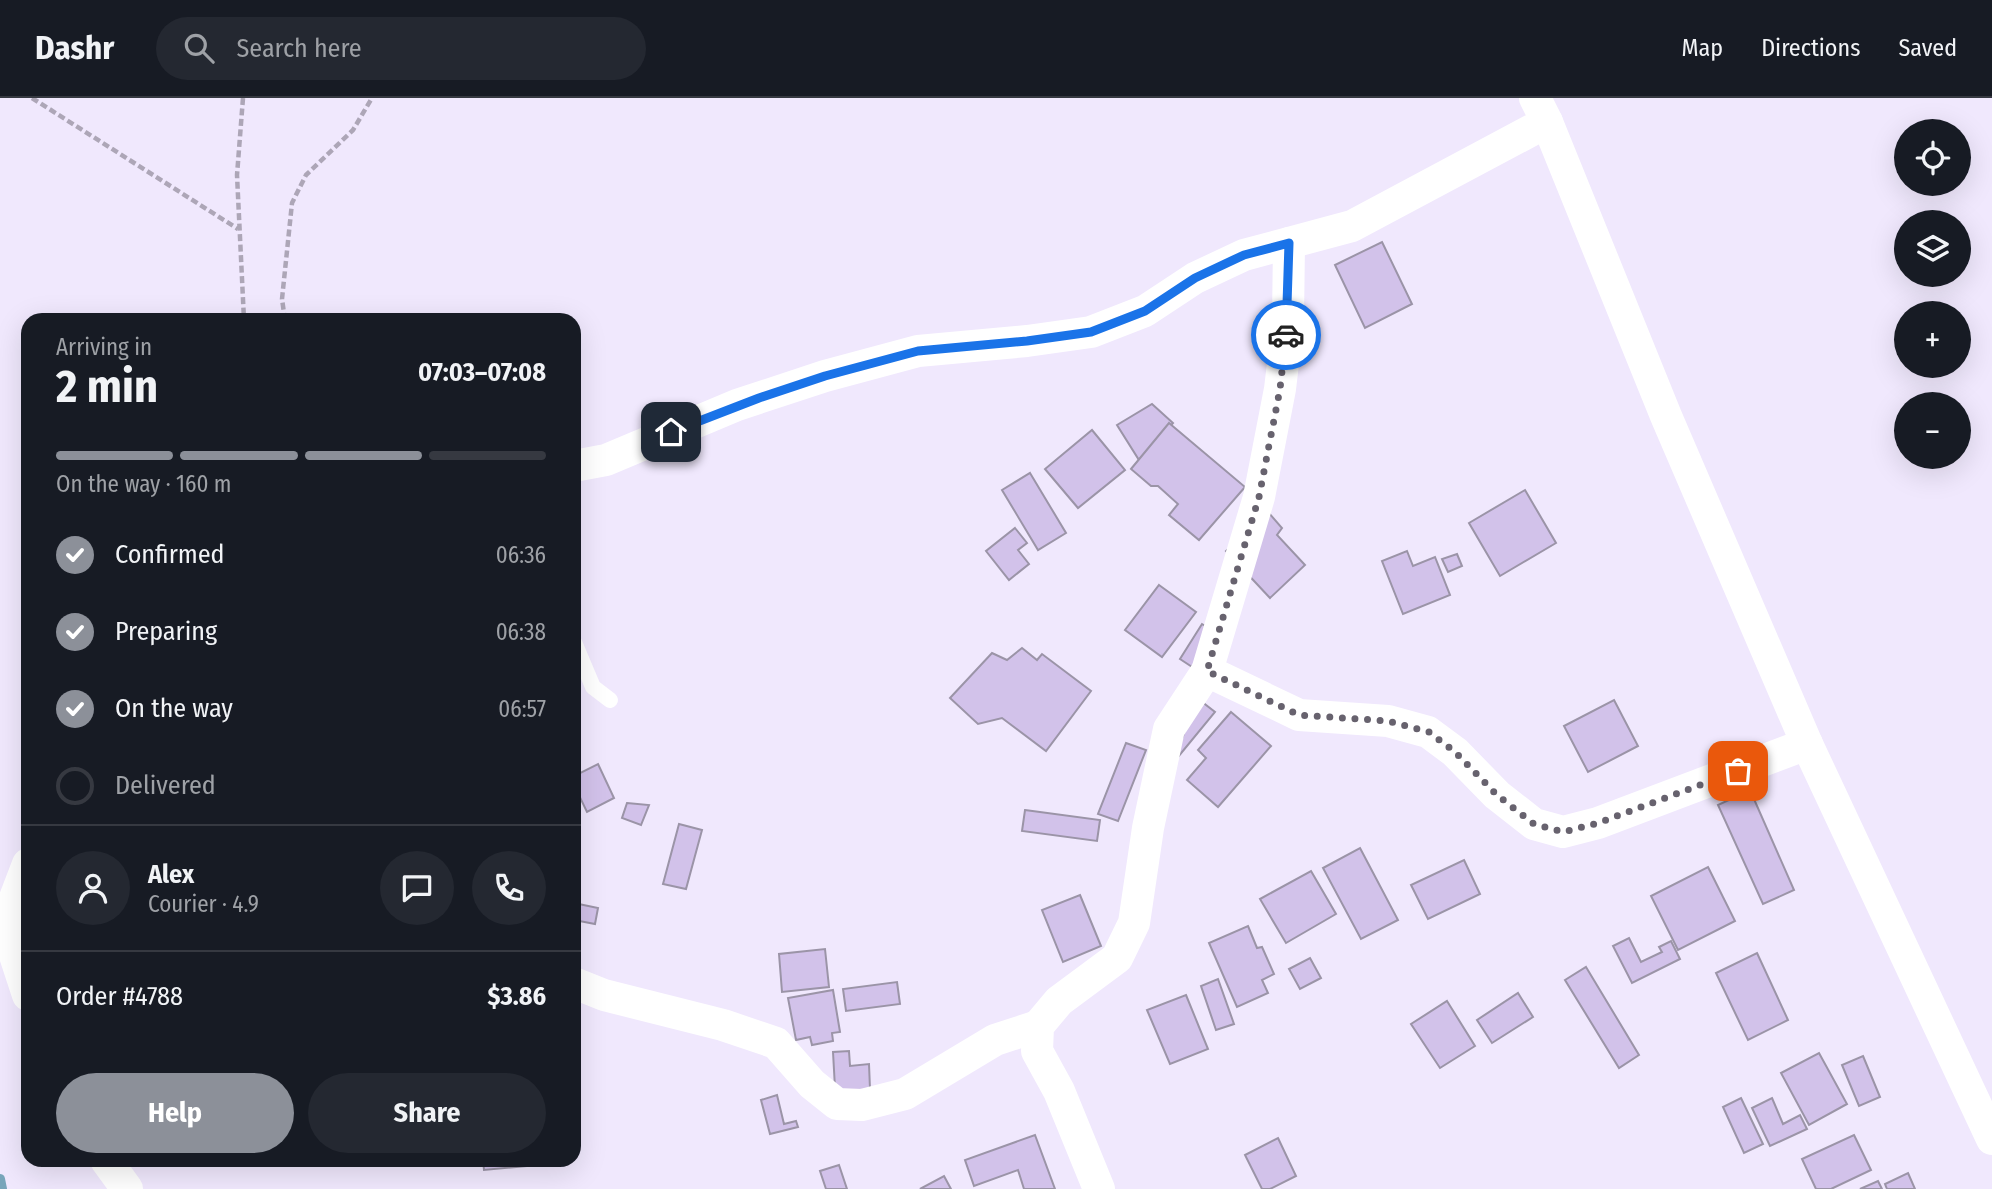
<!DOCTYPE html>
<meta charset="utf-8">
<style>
:root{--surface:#171b24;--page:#242831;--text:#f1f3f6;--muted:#9ea1a6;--line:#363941;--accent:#8c9099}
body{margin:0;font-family:"Fira Sans Condensed",sans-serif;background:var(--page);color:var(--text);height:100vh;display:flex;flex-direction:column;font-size:26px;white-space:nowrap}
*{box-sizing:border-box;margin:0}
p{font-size:23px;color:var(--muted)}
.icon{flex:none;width:38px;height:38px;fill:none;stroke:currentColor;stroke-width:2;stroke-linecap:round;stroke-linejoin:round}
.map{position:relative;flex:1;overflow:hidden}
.details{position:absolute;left:21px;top:215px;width:560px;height:854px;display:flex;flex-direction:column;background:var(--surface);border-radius:21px;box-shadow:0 7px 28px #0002}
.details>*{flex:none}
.fabs{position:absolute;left:1894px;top:21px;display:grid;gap:14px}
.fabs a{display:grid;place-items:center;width:77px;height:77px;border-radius:50%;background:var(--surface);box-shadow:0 7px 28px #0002;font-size:35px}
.pin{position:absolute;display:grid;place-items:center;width:60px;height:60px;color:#fff;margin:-30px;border-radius:14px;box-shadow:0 4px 10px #0006}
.courier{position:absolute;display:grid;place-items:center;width:70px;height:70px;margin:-35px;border:5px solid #1a73e8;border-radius:50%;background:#fff;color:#222;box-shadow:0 2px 9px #0007}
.summary em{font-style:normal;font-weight:700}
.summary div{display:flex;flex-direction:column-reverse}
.summary{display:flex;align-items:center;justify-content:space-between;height:119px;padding:0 35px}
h1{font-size:46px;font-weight:700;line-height:52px}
.bar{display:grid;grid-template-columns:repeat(4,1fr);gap:10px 7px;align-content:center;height:84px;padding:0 35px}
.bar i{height:9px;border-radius:5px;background:var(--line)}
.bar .selected{background:var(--accent)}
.bar p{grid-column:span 4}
.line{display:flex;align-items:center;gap:18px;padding:0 35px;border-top:2px solid var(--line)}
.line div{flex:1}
.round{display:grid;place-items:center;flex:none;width:74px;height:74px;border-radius:37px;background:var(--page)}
ol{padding:0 35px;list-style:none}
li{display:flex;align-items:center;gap:21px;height:77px}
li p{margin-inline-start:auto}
li .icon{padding:7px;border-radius:50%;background:var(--accent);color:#fff;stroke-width:4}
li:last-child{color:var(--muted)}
li i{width:38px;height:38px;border:4px solid var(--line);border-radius:50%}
.cta{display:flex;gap:14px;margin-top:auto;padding:14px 35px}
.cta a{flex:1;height:80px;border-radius:42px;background:var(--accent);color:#fff;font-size:28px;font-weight:700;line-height:80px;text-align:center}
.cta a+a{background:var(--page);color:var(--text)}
header{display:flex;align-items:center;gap:42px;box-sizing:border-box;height:98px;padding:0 35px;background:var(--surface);border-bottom:2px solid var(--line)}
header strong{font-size:33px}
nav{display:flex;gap:38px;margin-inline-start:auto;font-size:24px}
.search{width:490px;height:63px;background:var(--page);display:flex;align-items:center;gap:18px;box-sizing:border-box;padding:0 24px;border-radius:38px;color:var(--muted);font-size:26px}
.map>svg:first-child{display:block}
</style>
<header>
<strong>Dashr</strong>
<div class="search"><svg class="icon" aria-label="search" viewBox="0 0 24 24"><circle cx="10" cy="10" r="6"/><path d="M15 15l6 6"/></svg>Search here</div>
<nav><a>Map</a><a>Directions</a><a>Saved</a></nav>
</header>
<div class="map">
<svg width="1992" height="1091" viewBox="0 0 1992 1091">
<rect width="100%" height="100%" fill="#f0e8fd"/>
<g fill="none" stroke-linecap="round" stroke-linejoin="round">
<path stroke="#78a5ba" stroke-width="10" d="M0,1081L2,1091"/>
</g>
<g fill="#d2c2ea" stroke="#9b94a7" stroke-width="2">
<path d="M1382,144L1412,206L1365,230L1335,167Z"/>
<path d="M1152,306L1173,325L1139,362L1117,327Z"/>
<path d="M1169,325L1245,389L1199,442L1169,417L1178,406L1158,388H1151L1131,371Z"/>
<path d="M1092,332L1125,372L1078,410L1045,371Z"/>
<path d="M1030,375L1066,435L1038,452L1002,392Z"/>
<path d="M1525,392L1556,445L1500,478L1469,425Z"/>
<path d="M1268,414L1282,430L1277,437L1305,467L1270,500L1226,453Z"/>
<path d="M1015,430L1027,445L1018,452L1029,466L1009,482L986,453Z"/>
<path d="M1407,453L1413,468L1435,459L1450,497L1403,516L1382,463Z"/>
<path d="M1457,456L1462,468L1448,474L1442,461Z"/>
<path d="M1159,487L1196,514L1162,559L1125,532Z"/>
<path d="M1202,526L1217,535L1212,582L1180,561Z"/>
<path d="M1022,550L1037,562L1042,556L1091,593L1046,653L1002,620L978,626L950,600L992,555L1007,562Z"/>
<path d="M1197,600L1215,614L1173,665Z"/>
<path d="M1614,602L1638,648L1588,674L1564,628Z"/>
<path d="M1231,614L1271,648L1218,709L1187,682L1206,660L1198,652Z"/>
<path d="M1126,645L1146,652L1118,723L1098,716Z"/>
<path d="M598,666L614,700L587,714L574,687V678Z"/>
<path d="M1750,692L1794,792L1763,806L1718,707Z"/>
<path d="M627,705L649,707L641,727L622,720Z"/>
<path d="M1025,712L1100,722L1097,743L1022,733Z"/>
<path d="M679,726L702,732L686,791L663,786Z"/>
<path d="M1360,750L1398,822L1361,841L1323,770Z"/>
<path d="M1464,762L1480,796L1428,821L1411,787Z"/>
<path d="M1708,769L1735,823L1678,852L1651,798Z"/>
<path d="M1311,773L1336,816L1286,845L1260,801Z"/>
<path d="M1080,797L1101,848L1063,864L1042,812Z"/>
<path d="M574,805L598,810L595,826L574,822Z"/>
<path d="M1248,828L1257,850L1262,849L1274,876L1262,882L1268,895L1237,909L1209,845Z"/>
<path d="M1629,840L1641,864L1662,854L1659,849L1671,843L1680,861L1632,885L1613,848Z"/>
<path d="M825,851L829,889L782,894L779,856Z"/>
<path d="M1757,855L1788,922L1748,942L1716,875Z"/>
<path d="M1310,860L1321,880L1300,891L1289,871Z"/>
<path d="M1586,869L1639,957L1619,970L1565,882Z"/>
<path d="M1218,881L1234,926L1216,932L1201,888Z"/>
<path d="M897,884L900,906L846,913L843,891Z"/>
<path d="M833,892L840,934L832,935L833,943L812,947L810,939L796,942L788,900Z"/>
<path d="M1518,895L1533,919L1492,945L1477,922Z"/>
<path d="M1186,897L1208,951L1170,966L1147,912Z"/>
<path d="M1447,903L1475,948L1440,970L1411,926Z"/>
<path d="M849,953L850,968L869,966L870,991L836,1008L833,954Z"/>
<path d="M1819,955L1847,1006L1809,1027L1781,975Z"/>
<path d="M1863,958L1880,999L1859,1008L1842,967Z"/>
<path d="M777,997L784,1026L796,1023L798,1029L770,1036L761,1002Z"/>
<path d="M1741,1000L1763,1046L1744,1055L1723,1009Z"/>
<path d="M1772,1000L1783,1026L1800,1017L1807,1031L1770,1048L1752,1010Z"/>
<path d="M1035,1037L1055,1091H1024L1018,1072L974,1088L965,1062Z"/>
<path d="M1854,1037L1871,1072L1831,1091H1816L1802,1061Z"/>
<path d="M1278,1040L1296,1078L1270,1091H1262L1245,1057Z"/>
<path d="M440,1062H455V1065L441,1067Z"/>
<path d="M483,1062H537V1067L484,1072Z"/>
<path d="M839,1067L847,1091H826L820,1073Z"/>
<path d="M1908,1075L1915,1091H1887L1885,1086Z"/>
<path d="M944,1078L951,1091H920Z"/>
<path d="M1878,1083L1882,1091H1860Z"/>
</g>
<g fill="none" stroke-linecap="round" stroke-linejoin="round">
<g stroke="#ada6b7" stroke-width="4.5" stroke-dasharray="7 3.5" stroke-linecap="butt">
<path d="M32,0L238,131"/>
<path d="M243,0L237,77L244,222"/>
<path d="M285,222L282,201L292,105L306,77L353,32L372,0"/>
</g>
<path stroke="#fff" stroke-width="16" d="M574,544L593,589L610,602"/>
<g stroke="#fff" stroke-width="32">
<path d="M1535,0L1547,24L1666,318L1807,646L1992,1041"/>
<path d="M574,368L606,362L737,307L825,278L918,253L1027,243L1091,234L1145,213L1195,180L1244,157L1352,128L1547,24"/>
<path d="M1207,573L1299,617L1388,623L1428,634L1455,654L1497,697L1534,726L1563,734L1598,725L1807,646"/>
<path d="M28,766L15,800L7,833L28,897"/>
<path d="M574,885L604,897L723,927L776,945L812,986L837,1006L862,1007L905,996L995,942L1038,928"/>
<path d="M106,1062L127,1091"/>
<path d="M1099,1091L1059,993L1037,953L1038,928L1059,903L1117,860L1134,825L1148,730L1169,631L1207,573L1259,399L1280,291L1288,223L1289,145"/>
</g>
</g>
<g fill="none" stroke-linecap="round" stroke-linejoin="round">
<path stroke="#67626e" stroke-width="7" stroke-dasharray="0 12.6" d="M1286,237L1280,291L1259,399L1207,573L1299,617L1388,623L1429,634L1455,654L1497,697L1534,726L1563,734L1598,725L1738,673"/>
<path stroke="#1a73e8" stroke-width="9" d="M671,334L759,300L825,278L918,253L1027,243L1091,234L1145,213L1195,180L1244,157L1289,145L1286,237"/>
</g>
</svg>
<div class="fabs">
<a><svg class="icon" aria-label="locate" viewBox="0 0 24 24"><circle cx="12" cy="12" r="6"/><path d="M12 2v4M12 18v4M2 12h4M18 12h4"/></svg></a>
<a><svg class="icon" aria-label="layers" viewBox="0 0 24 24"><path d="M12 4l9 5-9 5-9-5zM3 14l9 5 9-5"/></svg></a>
<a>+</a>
<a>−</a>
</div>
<div class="pin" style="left:1738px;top:673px;background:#ea580c"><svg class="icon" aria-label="bag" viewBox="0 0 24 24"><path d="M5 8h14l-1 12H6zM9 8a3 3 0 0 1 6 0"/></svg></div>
<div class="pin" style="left:671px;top:334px;background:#1f2937"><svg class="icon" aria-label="home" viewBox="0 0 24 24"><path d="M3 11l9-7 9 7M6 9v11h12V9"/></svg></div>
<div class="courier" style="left:1286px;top:237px"><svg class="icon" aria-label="car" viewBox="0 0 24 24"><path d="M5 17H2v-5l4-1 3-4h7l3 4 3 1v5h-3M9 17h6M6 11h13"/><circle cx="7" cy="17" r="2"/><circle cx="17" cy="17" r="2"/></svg></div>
<section class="details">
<div class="summary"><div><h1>2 min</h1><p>Arriving in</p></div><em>07:03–07:08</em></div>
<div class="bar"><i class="selected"></i><i class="selected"></i><i class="selected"></i><i></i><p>On the way · 160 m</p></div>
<ol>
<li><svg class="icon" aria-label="check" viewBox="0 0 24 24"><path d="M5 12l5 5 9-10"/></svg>Confirmed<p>06:36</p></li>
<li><svg class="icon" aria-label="check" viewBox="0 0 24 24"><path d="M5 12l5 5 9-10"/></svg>Preparing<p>06:38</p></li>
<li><svg class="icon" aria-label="check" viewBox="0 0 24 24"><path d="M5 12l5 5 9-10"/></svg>On the way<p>06:57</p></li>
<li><i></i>Delivered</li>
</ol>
<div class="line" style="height:126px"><a class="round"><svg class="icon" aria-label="person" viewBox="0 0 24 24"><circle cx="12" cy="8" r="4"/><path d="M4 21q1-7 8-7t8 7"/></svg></a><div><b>Alex</b><p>Courier · 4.9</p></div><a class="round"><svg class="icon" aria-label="chat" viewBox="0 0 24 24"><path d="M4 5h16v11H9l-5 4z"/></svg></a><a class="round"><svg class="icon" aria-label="phone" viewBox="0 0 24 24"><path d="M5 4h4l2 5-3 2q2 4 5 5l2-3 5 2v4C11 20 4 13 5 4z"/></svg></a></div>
<div class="line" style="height:91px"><div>Order #4788</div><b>$3.86</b></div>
<div class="cta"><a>Help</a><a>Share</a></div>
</section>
</div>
